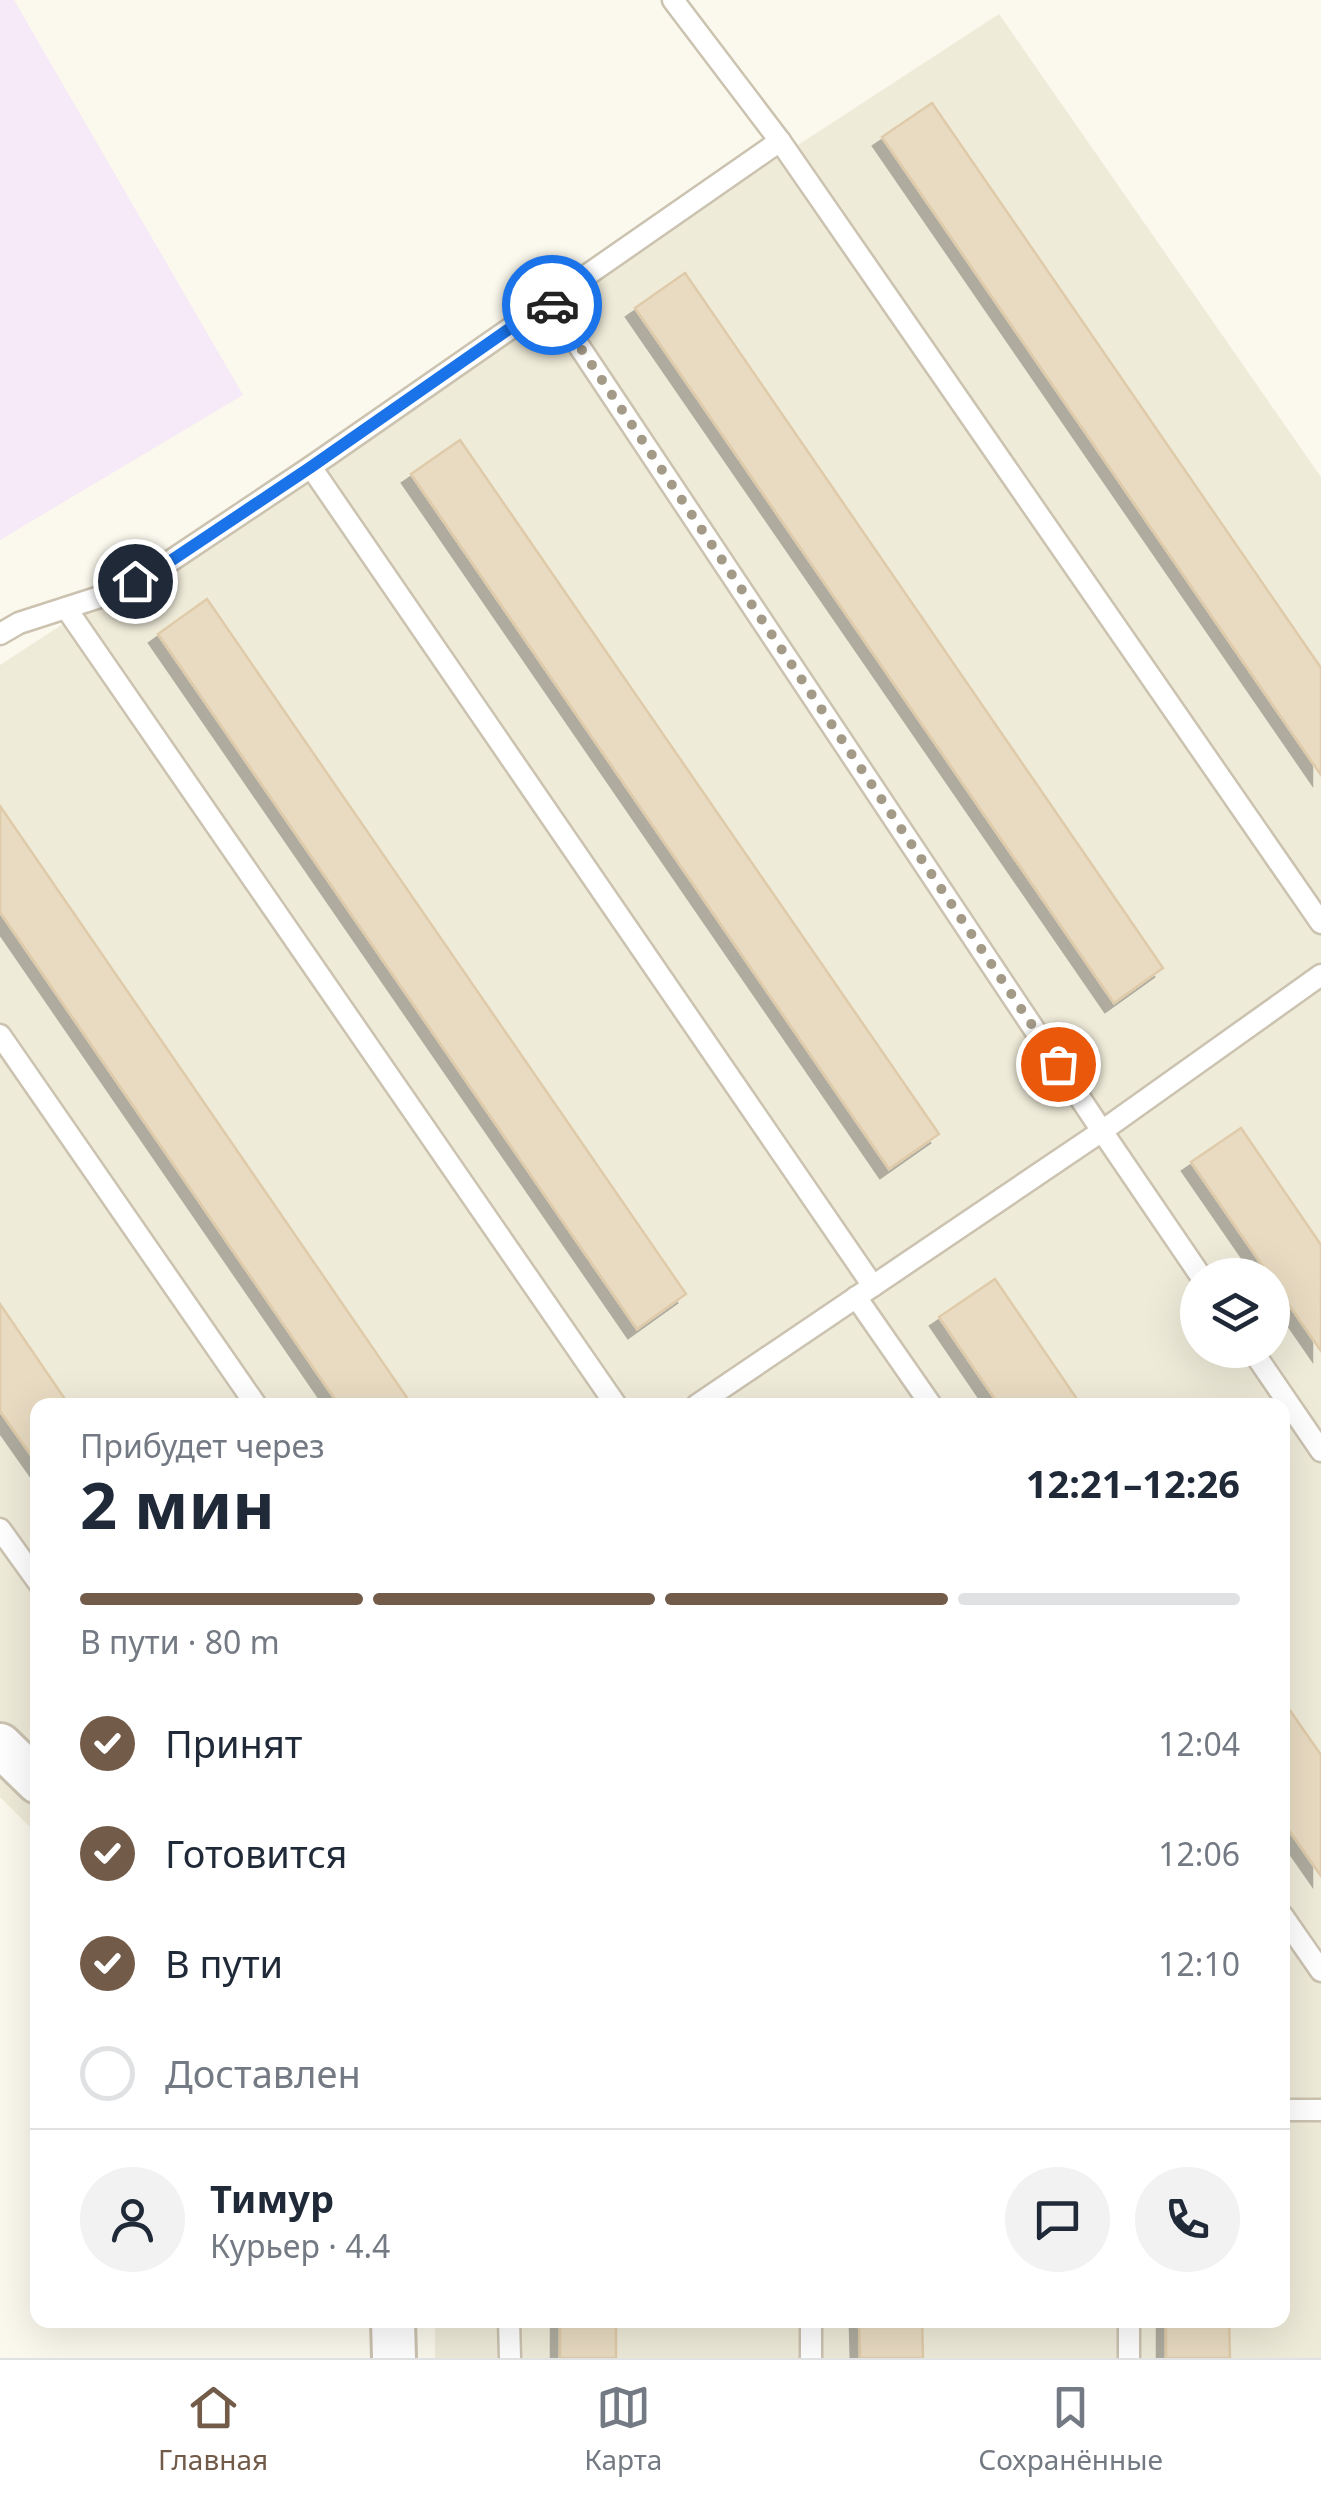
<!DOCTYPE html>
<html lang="ru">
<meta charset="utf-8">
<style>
:root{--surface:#fff;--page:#f2f2f3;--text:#1f2937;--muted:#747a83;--line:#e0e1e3;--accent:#725b49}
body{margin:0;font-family:"Noto Sans",sans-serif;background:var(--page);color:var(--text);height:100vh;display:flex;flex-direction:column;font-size:38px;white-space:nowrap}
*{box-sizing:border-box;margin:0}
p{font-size:32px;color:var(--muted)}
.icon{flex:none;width:55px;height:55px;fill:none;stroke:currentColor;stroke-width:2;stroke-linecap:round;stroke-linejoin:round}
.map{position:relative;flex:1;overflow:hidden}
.details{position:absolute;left:30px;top:1398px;width:1260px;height:930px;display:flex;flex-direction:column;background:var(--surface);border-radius:20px;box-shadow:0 10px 40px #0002}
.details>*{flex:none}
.tools{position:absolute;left:1180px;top:1258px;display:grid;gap:20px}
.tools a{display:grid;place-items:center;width:110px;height:110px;border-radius:50%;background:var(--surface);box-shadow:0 10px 40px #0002;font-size:50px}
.pin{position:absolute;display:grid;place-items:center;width:85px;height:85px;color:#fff;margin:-42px;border:5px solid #fff;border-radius:50%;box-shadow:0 2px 10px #0007}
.courier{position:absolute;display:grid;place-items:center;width:100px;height:100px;margin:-50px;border:8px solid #1a73e8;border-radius:50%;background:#fff;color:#222;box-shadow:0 2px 12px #0007}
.overview em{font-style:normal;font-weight:700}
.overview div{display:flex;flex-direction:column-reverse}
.overview{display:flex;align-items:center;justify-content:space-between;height:170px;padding:0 50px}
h1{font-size:65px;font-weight:700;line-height:75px}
.bar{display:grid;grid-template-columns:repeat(4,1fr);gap:15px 10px;align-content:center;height:120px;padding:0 50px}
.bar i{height:12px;border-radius:8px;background:var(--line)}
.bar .selected{background:var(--accent)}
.bar p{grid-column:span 4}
.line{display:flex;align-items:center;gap:25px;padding:0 50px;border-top:2px solid var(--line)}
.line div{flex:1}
.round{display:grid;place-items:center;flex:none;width:105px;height:105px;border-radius:52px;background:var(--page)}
ol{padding:0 50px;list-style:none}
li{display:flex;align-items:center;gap:30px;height:110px}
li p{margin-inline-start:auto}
li .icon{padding:10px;border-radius:50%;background:var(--accent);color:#fff;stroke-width:4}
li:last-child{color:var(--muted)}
li i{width:55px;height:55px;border:5px solid var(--line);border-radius:50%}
.dock{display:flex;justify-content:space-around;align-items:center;height:140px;border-top:2px solid var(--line);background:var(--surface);font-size:28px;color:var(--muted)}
.dock a{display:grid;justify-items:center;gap:5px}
.dock .selected{color:var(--accent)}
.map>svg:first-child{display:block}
</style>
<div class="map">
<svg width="1321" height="2358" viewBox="0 0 1321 2358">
<defs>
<filter id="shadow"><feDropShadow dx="-9" dy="9" stdDeviation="0" flood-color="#0004"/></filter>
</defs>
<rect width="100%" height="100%" fill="#fbf9ed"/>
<path fill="#efebd9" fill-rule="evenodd" d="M999,14L1321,477V2358H435V2320H1282V1405H38L37,1834L0,1797V665ZM1198,1275H1272V1350H1198Z"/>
<path fill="#f6e9f8" d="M0,0H14L243,395L0,540Z"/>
<g fill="#e9dbc2" stroke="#dfcba9" stroke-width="2.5" filter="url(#shadow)">
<path d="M932,103L1321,668V775L882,137Z"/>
<path d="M685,273L1163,968L1114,1003L635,308Z"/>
<path d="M460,440L939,1134L889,1169L411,474Z"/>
<path d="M207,599L686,1294L637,1329L158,634Z"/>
<path d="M0,806L412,1405H339L0,912Z"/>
<path d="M1241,1128L1321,1245V1351L1272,1280V1275H1269L1191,1162Z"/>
<path d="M995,1279L1081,1405H999L939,1317Z"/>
<path d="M0,1304L69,1405H38V1465L0,1411Z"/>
<path d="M1282,1699L1321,1755V1876L1282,1820Z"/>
<rect x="560" y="2320" width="56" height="38"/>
<path d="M859,2320H922L923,2358H860Z"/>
<path d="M1166,2320H1229L1230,2358H1166Z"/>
</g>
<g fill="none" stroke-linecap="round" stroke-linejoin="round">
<defs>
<g id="service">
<path d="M780,141L1321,923"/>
<path d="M549,301L1102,1131L1200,1275"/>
<path d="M311,467L873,1286"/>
<path d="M66,608L616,1405"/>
<path d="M0,634L19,623L109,594L160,568L311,467L780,141L673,0"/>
<path d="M0,1035L256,1405"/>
<path d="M856,1297L931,1405"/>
<path d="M1252,1350L1321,1451"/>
<path d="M697,1405L1102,1131L1321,975"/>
<path d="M0,1529L38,1582"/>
<path d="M1282,1915L1321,1971"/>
<path d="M1282,2110H1321"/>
<path d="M509,2320L510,2358"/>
<path d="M811,2320V2358"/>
<path d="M1129,2320V2358"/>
</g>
<g id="minor">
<path d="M0,1745L38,1782"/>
<path d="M393,2320L394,2358"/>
</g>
</defs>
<use href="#service" stroke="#cbc2b0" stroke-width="25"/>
<use href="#minor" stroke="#cbc2b0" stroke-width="48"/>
<use href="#service" stroke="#fff" stroke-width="20"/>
<use href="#minor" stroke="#fff" stroke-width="42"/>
</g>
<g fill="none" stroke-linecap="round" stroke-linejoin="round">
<path stroke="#a49a88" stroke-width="10" stroke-dasharray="0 18" d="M552,305L1058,1064"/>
<path stroke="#1a73e8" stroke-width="12" d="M135,581L160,568L311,467L549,301L552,305"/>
</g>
</svg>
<div class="tools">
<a><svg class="icon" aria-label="layers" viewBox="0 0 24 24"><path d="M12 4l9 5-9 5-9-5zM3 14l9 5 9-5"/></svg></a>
</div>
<div class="pin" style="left:1058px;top:1064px;background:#ea580c"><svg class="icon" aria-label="bag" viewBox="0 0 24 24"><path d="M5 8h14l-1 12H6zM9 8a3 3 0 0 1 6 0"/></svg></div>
<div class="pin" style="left:135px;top:581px;background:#1f2937"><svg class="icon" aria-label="home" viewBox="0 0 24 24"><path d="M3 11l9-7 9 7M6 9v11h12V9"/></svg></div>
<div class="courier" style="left:552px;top:305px"><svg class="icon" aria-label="car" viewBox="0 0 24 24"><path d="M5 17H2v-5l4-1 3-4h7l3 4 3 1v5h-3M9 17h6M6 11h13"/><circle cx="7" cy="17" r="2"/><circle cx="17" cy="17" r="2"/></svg></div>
<section class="details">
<div class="overview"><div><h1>2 мин</h1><p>Прибудет через</p></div><em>12:21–12:26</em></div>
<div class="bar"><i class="selected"></i><i class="selected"></i><i class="selected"></i><i></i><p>В пути · 80 m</p></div>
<ol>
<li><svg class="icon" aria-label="check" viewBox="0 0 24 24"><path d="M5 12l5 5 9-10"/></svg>Принят<p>12:04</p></li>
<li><svg class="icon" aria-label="check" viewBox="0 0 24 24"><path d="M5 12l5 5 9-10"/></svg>Готовится<p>12:06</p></li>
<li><svg class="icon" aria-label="check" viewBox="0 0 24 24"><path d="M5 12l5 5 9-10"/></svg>В пути<p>12:10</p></li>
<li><i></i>Доставлен</li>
</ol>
<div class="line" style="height:180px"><a class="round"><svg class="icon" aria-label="person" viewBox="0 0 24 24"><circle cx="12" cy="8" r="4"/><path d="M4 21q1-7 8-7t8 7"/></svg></a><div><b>Тимур</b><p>Курьер · 4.4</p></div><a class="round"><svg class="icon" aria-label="chat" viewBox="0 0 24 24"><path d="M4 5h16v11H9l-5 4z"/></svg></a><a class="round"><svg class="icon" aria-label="phone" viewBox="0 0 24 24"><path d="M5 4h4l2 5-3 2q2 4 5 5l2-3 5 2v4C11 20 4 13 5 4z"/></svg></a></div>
</section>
</div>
<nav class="dock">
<a class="selected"><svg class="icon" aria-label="home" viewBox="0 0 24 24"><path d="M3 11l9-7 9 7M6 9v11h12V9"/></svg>Главная</a>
<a><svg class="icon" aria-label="map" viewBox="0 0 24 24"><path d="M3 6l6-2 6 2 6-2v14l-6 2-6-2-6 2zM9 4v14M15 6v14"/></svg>Карта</a>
<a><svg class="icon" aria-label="saved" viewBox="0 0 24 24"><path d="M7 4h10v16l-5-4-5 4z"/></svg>Сохранённые</a>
</nav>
